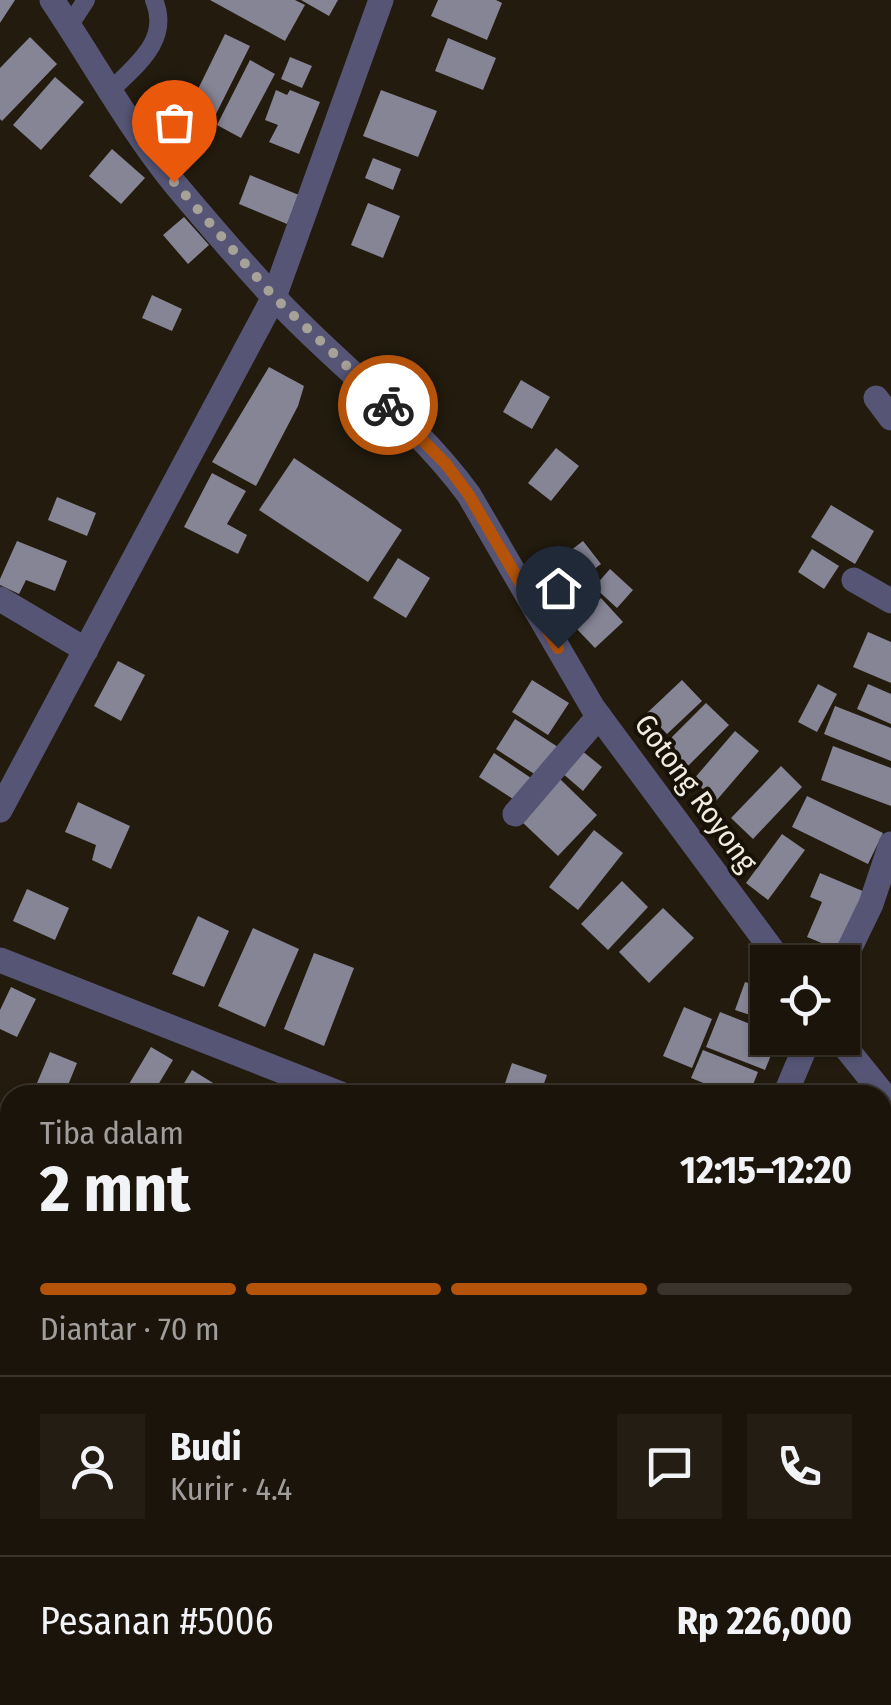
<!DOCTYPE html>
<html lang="id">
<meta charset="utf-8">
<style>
:root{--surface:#1a140a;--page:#231d13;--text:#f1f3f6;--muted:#9f9e9c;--line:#38332b;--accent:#b45309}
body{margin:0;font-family:"Fira Sans Condensed",sans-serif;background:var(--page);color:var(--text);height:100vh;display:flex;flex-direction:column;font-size:38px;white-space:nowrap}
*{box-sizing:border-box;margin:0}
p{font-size:32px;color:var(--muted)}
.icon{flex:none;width:55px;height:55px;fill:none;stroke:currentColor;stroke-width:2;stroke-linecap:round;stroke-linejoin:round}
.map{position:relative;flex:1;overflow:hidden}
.side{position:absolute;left:0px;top:1085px;width:892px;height:620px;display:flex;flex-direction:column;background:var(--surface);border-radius:30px 30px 0 0;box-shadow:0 2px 8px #0004,0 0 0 2px var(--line)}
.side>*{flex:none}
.tools{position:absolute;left:750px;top:945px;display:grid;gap:20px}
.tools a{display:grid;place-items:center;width:110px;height:110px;border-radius:0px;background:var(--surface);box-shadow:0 2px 8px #0004,0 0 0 2px var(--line);font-size:50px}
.pin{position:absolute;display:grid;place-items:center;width:85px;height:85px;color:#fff;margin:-102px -42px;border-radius:50% 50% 50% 0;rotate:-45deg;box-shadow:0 0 10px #0007}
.pin .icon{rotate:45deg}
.courier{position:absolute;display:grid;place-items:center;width:100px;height:100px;margin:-50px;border:8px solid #b45309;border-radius:50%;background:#fff;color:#222;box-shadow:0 2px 12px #0007}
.headline em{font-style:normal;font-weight:700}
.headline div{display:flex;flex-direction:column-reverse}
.headline{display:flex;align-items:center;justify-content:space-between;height:170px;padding:0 40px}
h1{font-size:65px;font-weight:700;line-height:75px}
.bar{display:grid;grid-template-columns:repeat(4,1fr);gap:15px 10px;align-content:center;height:120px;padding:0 40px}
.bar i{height:12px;border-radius:8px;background:var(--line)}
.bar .current{background:var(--accent)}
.bar p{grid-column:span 4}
.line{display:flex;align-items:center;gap:25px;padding:0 40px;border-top:2px solid var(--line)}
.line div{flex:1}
.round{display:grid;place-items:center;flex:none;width:105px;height:105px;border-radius:0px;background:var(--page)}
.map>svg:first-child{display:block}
</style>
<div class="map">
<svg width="891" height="1705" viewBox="0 0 891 1705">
<rect width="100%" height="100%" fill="#221b0e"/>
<g fill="#868596">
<path d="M0,0H15L0,23Z"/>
<path d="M210,0H295L305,5L285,41Z"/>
<path d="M301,0H338L329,16Z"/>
<path d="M438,0H496L502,3L487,40L431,16Z"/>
<path d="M225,34L250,46L201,144L177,132Z"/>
<path d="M30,37L57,64L2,121L0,119V68Z"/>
<path d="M448,38L496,58L483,90L435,71Z"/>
<path d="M290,57L312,66L302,88L281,79Z"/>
<path d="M250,60L275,74L241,138L217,125Z"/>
<path d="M55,77L84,102L41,150L13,125Z"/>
<path d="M276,90L287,95L290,90L320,102L299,154L269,142L278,125L265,120Z"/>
<path d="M381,90L437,111L418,157L363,136Z"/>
<path d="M112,149L145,178L121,204L89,176Z"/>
<path d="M373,158L401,169L393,190L365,178Z"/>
<path d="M250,175L299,195L287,224L239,204Z"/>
<path d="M368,203L400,216L383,258L351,245Z"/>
<path d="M184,217L209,245L188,264L163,235Z"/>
<path d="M152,295L182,309L172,331L142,318Z"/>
<path d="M269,367L304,386L298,406L256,486L212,462Z"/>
<path d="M521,380L550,397L532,429L503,412Z"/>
<path d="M556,448L579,466L551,501L528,483Z"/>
<path d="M294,458L402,530L368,582L259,510Z"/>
<path d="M212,473L246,491L227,524L247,535L238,554L184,527Z"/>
<path d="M57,497L96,513L87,536L48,520Z"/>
<path d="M831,505L874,531L855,564L811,537Z"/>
<path d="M17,541L67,561L55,591L26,580L19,594L0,585V579Z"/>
<path d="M583,541L601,564L571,586L553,564Z"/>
<path d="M812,549L839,566L824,589L798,572Z"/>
<path d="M398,558L430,578L406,618L373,598Z"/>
<path d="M610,569L633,590L617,608L594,587Z"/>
<path d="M601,598L623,622L595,648L573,625Z"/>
<path d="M868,632L891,642V683L853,667Z"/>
<path d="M118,661L145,675L121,721L94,706Z"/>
<path d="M532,680L569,703L548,735L512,712Z"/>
<path d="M682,680L702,701L667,734L647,713Z"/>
<path d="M818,684L837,694L817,732L798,722Z"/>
<path d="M868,684L891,694V724L857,709Z"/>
<path d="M706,703L729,725L685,769L663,746Z"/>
<path d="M835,706L891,728V761L824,734Z"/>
<path d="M515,719L561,749L542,779L496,749Z"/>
<path d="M735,731L759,751L716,801L693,780Z"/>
<path d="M833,746L891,768V806L821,780Z"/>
<path d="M581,750L602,767L583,791L562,773Z"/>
<path d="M494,753L531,778L516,801L479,777Z"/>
<path d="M781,766L802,787L753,839L731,818Z"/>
<path d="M560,779L597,815L558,856L521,821Z"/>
<path d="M807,796L883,833L868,864L792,827Z"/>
<path d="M78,802L130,826L111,869L92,860L96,845L65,832Z"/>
<path d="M594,830L623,853L578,910L549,887Z"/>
<path d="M782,834L805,850L768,900L746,883Z"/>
<path d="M820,873L865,892L841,951L807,937L822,902L810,897Z"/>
<path d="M622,881L648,907L608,950L581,924Z"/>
<path d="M27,889L69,908L55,940L13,921Z"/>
<path d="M663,908L694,938L649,983L619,952Z"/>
<path d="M198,916L229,931L204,987L172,974Z"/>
<path d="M253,928L299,949L265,1027L218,1006Z"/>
<path d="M314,953L354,968L324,1046L284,1029Z"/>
<path d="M745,982L768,989V1021L735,1010Z"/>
<path d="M11,987L36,999L17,1037L0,1029V1010Z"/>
<path d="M684,1007L712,1019L692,1068L663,1056Z"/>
<path d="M720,1012L768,1031V1038H778L765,1070L706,1047Z"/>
<path d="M151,1047L173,1060L152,1095H137L126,1089Z"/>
<path d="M703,1050L758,1072L749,1095H733L691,1078Z"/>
<path d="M50,1052L77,1063L64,1095H32Z"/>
<path d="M512,1063L547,1075L540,1095H501Z"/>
<path d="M192,1070L218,1086L212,1095H177Z"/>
<path d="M882,1185L891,1192V1216L882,1226Z"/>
</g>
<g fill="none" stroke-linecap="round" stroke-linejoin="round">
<g stroke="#565576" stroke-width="18">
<path d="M69,26L86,0"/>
<path d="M110,91C136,65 171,40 154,0"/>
<path d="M0,1214L10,1221"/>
</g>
<g stroke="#565576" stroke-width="25">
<path d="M876,398L891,418"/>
<path d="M854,580L891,601"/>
<path d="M0,599L86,650"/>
<path d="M0,810L274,297L381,0"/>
<path d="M515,814L599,716"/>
<path d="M0,960L343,1095"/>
<path d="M842,964L871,904L891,844"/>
<path d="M785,1095L809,1038"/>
<path d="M0,1671L10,1680"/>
<path d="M28,1695L40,1705"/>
<path d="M491,1705L496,1695"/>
</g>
<g stroke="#565576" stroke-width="25">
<path d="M52,0C93,61 129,127 175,184C206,221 238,258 271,294C335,364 413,418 469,495L593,708L781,962"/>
<path d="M838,1038L891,1104"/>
</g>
</g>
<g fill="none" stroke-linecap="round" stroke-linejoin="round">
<path stroke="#a7a298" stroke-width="10" stroke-dasharray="0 18" d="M174,182L274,297L388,405"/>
<path stroke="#b45309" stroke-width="12" d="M388,405L446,464L469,495L558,648"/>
</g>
<g text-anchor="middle" stroke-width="8" stroke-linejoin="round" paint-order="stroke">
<g font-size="30" fill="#efebe2" stroke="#181206">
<text transform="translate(696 793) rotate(54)" y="10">Gotong Royong</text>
</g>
</g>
</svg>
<div class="tools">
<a><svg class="icon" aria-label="locate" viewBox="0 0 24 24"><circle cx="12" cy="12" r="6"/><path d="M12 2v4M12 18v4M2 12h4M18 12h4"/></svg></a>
</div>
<div class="pin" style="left:174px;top:182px;background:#ea580c"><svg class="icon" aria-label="bag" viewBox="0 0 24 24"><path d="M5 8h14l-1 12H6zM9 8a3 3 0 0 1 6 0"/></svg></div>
<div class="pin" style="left:558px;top:648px;background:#1f2937"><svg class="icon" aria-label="home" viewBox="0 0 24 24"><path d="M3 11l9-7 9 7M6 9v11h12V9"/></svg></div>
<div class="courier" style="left:388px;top:405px"><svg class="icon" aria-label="bike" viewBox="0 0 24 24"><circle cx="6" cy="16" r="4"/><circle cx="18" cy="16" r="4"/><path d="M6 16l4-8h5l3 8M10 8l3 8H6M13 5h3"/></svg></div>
<section class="side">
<div class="headline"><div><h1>2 mnt</h1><p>Tiba dalam</p></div><em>12:15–12:20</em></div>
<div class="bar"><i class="current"></i><i class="current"></i><i class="current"></i><i></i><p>Diantar · 70 m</p></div>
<div class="line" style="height:180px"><a class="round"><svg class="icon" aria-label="person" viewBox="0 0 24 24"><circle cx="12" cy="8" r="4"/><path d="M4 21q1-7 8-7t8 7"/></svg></a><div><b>Budi</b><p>Kurir · 4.4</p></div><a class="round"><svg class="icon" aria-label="chat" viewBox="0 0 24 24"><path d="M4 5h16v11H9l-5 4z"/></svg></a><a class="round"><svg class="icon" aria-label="phone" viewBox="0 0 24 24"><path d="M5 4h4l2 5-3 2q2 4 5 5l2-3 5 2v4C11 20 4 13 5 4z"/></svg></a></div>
<div class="line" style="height:130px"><div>Pesanan #5006</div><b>Rp 226,000</b></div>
</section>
</div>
